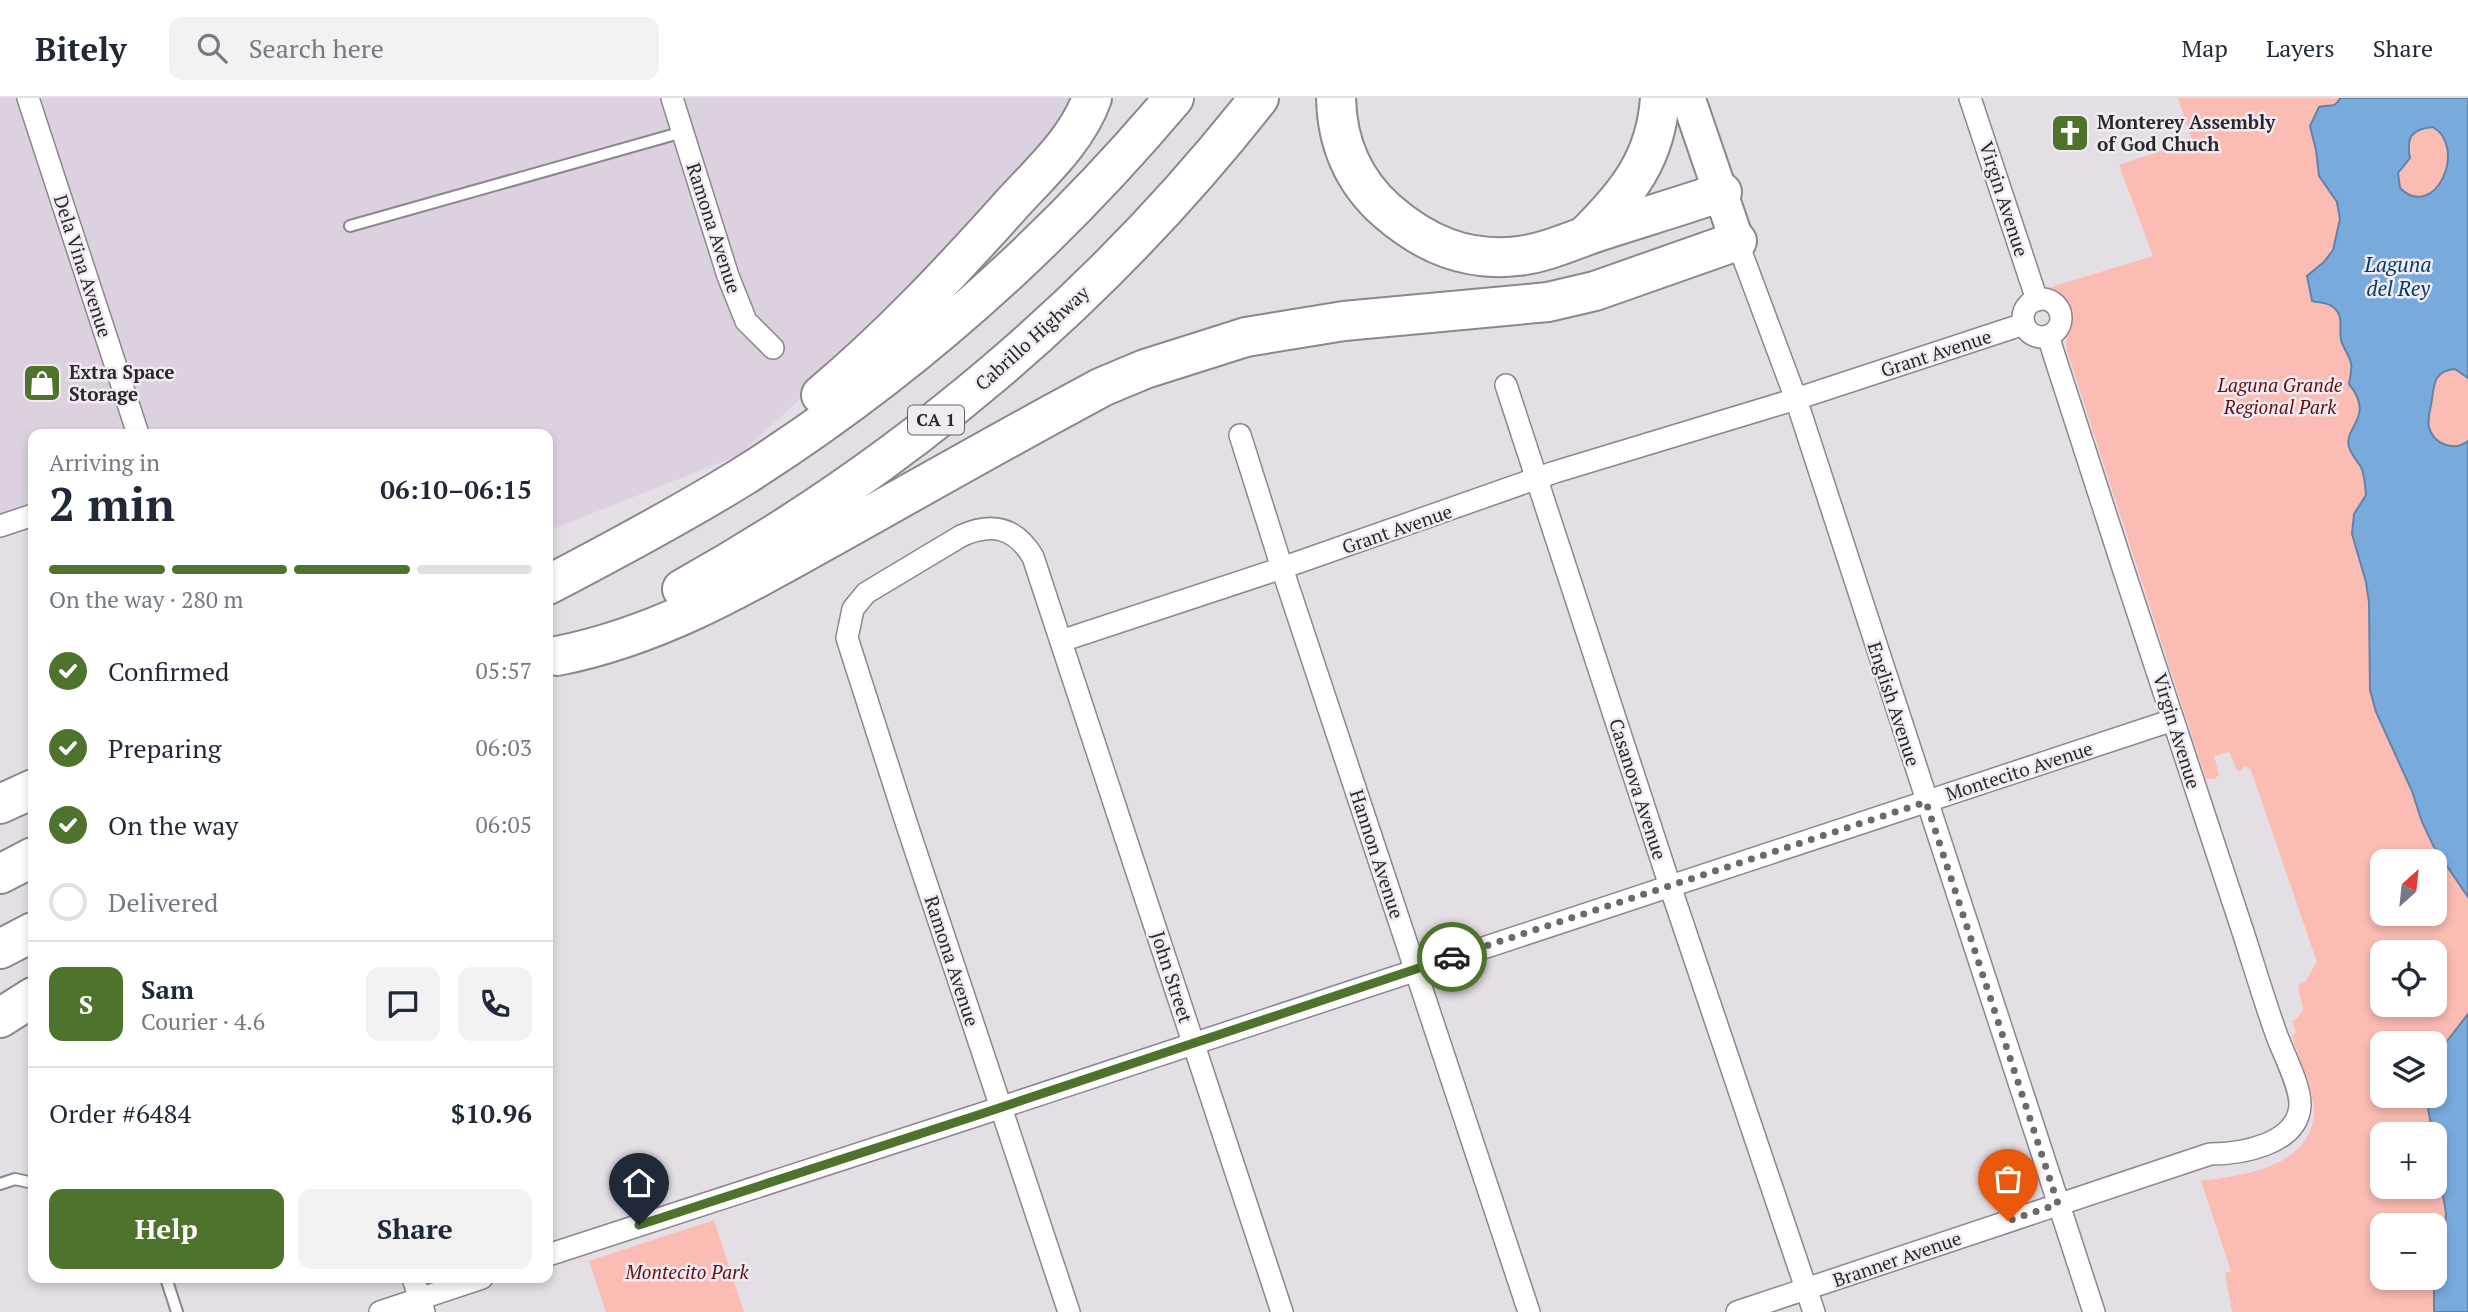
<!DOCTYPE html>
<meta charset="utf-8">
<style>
:root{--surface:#fff;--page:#f2f2f3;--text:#1f2937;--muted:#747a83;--line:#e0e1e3;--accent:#4e732c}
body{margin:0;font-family:"PT Serif",serif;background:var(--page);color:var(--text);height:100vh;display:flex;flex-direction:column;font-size:26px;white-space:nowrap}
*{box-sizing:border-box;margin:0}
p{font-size:23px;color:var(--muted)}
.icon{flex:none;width:38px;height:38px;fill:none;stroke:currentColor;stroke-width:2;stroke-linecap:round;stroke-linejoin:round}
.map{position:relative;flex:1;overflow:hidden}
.drawer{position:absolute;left:28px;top:331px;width:525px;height:854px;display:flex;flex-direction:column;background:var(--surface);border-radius:14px;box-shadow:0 4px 10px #0003}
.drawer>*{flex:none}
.needle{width:46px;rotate:27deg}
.buttons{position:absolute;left:2370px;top:751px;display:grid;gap:14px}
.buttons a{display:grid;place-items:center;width:77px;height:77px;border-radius:14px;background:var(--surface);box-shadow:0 4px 10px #0003;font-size:35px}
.pin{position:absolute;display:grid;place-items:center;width:60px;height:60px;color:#fff;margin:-72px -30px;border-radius:50% 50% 50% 0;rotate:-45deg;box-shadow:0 0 7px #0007}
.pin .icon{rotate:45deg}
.courier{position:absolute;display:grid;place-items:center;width:70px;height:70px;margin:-35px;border:5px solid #4e732c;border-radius:50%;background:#fff;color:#222;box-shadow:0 2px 9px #0007}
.overview em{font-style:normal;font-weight:800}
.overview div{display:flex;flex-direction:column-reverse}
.overview{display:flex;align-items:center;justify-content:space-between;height:119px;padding:0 21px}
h1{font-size:46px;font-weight:800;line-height:52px}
.bar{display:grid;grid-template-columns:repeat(4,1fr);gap:10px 7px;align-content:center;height:84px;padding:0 21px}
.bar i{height:9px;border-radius:5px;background:var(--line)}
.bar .on{background:var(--accent)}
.bar p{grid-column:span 4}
.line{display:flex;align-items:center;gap:18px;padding:0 21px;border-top:2px solid var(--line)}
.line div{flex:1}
.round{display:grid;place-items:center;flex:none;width:74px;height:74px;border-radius:14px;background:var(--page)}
ol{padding:0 21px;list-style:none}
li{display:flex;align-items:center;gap:21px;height:77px}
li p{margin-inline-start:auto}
li .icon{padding:7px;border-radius:50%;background:var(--accent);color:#fff;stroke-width:4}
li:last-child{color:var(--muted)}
li i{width:38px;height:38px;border:4px solid var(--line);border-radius:50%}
.primary-button{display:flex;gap:14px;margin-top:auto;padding:14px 21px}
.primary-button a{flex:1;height:80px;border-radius:14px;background:var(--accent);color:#fff;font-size:28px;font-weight:800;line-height:80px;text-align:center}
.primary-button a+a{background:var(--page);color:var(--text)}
header{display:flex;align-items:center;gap:42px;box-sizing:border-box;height:98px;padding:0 35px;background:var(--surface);border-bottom:2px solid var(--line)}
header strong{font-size:33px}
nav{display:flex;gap:38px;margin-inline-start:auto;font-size:24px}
.search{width:490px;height:63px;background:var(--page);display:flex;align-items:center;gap:18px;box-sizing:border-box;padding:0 24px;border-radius:14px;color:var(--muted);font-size:26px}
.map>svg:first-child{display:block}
</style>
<header>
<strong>Bitely</strong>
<div class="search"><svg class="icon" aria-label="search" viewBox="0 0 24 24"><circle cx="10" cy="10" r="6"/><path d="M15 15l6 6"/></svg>Search here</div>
<nav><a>Map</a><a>Layers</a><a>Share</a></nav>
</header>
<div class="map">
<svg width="2468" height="1214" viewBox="0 0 2468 1214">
<rect width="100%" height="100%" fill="#e4dee5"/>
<path fill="#dcd2df" d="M0,0H1114L949,155L835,269L739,357L548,433V336H33V417L0,428Z"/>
<g fill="#fbbcb3" fill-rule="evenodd">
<path d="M2178,0H2468V1214H2232L2225,1175L2231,1173L2201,1083C2242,1078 2309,1070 2314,1016C2315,995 2298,959 2292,938L2296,934L2292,923L2297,920L2303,912L2298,887L2305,884L2317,864L2251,672L2245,668L2240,673L2237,672L2229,654L2214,658L2219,677L2214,681H2206L2067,253C2064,237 2073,221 2064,208C2059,201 2052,197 2048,190L2153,158L2119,67L2192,42ZM2382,763H2434V816H2382ZM2382,854H2434V906H2382ZM2382,945H2434V998H2382ZM2382,1036H2434V1088H2382ZM2382,1127H2434V1180H2382Z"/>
<path d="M714,1122L744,1214H606L589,1163Z"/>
</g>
<g fill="#79aadc" stroke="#6283a7" stroke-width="2" fill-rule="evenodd">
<path d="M2340,0H2468V280L2455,271C2435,273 2434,284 2432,301C2431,310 2427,320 2429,329C2433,346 2454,354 2468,343V799L2434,749L2422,724L2412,693L2376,614L2370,592L2369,504L2366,484L2352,436L2354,416L2366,397C2365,388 2365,377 2361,369C2357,363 2351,356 2349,349C2343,329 2376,319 2349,286C2354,260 2351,266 2342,245C2337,233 2346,219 2333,209C2327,204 2319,205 2312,203L2307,178L2324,164L2333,152L2340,121L2337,104L2319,78L2316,52L2310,28L2319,9C2329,6 2335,11 2340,0ZM2433,29C2468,50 2435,124 2400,90L2398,75L2410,60C2406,40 2411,31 2433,29Z"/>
<path d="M2468,916V1214H2434V1166L2445,1133L2446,1115L2426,998H2434V960Z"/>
</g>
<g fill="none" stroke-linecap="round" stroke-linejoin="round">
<defs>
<g id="service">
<path d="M350,128L683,34"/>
<path d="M0,1086L15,1081L33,1085"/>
<path d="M166,1180L177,1214"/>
</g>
<g id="minor">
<path d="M28,0L138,336"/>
<path d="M672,0L728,178L746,223L773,250"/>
<path d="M1970,0L2037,202"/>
<path d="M1737,143L1796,301L2094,1214"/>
<circle cx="2042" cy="220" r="19"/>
<path d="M1506,287L1670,788L1814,1214"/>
<path d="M1240,337L1282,470L1529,1214"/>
<path d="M0,428L33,417"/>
<path d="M1061,543L1282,470L1555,374L1796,301L2024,226"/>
<path d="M548,1157L978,1017L2173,622"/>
<path d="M413,1180L424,1214"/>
<path d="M380,1214L482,1180"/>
<path d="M1069,1214L907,727L847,540L853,511L866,495L961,438C992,424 1015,429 1033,459L1282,1214"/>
<path d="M1737,1214L2210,1056C2240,1056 2297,1047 2300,1008C2301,989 2284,957 2277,938C2265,905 2255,871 2244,837C2178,638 2112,438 2048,238"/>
</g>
<path id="primary" d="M1688,0L1737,143"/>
<g id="motorway">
<path d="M1336,0C1337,45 1353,83 1387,113C1425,146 1466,164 1518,158C1546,155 1573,142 1600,133C1640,120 1681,108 1722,94"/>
<path d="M1587,136C1628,95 1656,60 1660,0"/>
<path d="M821,297C890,239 951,174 1011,107C1041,74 1077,42 1092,0"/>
<path d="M548,487C613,453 679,418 742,379C905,276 1050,147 1174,0"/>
<path d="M682,491C905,367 1102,200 1259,0"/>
<path d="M557,558C656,539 743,489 830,440C905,398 979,356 1054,315L1102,289L1145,271L1246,239L1344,223L1548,204L1595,193L1737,143"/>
<path d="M0,706L33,691"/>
<path d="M0,776L33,759"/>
<path d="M0,851L33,834"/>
<path d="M0,920L33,899"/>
</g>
</defs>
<use href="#service" stroke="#8c868e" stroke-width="14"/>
<use href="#minor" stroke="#8c868e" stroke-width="24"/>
<use href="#primary" stroke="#8c868e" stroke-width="37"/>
<use href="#motorway" stroke="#8c868e" stroke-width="42"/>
<use href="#service" stroke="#fff" stroke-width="10"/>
<use href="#minor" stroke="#fff" stroke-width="21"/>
<use href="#primary" stroke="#fff" stroke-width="33"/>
<use href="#motorway" stroke="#fff" stroke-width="38"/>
</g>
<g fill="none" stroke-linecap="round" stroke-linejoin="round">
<path stroke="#6c686c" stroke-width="7" stroke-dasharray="0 12.6" d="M1452,859L1926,704L2058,1106L2008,1123"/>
<path stroke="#4e732c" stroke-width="9" d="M639,1127L978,1017L1452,859"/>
</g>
<defs>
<symbol id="church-square" viewBox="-11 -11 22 22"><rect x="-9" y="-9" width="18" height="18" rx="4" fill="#4e732c" stroke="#f1ebf3"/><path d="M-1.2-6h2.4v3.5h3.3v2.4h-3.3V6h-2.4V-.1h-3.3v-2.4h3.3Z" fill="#fff"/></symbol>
<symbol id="shop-square" viewBox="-11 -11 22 22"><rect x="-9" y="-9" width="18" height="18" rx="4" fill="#4e732c" stroke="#f1ebf3"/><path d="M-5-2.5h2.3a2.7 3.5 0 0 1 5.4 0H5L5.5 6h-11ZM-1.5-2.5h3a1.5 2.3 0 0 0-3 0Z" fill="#fff"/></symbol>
</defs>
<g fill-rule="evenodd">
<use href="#church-square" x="2048" y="13" width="44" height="44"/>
<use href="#shop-square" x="20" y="263" width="44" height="44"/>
</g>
<g text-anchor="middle" stroke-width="5" stroke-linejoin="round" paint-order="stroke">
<rect fill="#f1ebf3" stroke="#666267" stroke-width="2" x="908" y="307.5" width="56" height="29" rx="5"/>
<g font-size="18" font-weight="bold" fill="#2b282b">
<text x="936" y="328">CA 1</text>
</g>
<g font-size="19" font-weight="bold" fill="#2b282b" stroke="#f1ebf3" text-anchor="start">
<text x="2097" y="31">Monterey Assembly<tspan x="2097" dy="22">of God Chuch</tspan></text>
<text x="69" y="281">Extra Space<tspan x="69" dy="22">Storage</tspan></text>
</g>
<g font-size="19" fill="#2b282b" stroke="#f1ebf3">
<text transform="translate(2004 101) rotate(72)" y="7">Virgin Avenue</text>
<text transform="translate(714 130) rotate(72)" y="7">Ramona Avenue</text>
<text transform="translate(83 168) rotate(72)" y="7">Dela Vina Avenue</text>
<text transform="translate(1032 240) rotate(-42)" y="7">Cabrillo Highway</text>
<text transform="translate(1936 255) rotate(-18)" y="7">Grant Avenue</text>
<text transform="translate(1397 431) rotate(-19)" y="7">Grant Avenue</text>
<text transform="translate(1894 606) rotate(72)" y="7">English Avenue</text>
<text transform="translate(2177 633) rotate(73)" y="7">Virgin Avenue</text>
<text transform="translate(2019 673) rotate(-18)" y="7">Montecito Avenue</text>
<text transform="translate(1638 691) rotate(72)" y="7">Casanova Avenue</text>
<text transform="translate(1377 756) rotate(72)" y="7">Hannon Avenue</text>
<text transform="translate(952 863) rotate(72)" y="7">Ramona Avenue</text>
<text transform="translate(1172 879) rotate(72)" y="7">John Street</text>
<text transform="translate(1897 1161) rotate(-19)" y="7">Branner Avenue</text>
</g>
<g font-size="19" font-style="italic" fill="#650e0b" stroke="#f1ebf3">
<text x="2280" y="294">Laguna Grande<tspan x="2280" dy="22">Regional Park</tspan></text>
<text x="687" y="1181">Montecito Park</text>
</g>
<g font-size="21" font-style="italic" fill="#043d6b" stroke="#f1ebf3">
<text x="2398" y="174">Laguna<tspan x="2398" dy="24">del Rey</tspan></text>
</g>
</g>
</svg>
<div class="buttons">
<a><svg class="needle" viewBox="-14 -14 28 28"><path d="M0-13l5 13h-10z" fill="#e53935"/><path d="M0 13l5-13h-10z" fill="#747a83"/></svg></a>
<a><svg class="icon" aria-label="locate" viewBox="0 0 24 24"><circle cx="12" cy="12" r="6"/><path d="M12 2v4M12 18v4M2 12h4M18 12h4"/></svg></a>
<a><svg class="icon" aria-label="layers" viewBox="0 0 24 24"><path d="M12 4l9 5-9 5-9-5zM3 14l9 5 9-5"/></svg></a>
<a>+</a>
<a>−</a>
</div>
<div class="pin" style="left:2008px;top:1123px;background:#ea580c"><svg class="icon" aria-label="bag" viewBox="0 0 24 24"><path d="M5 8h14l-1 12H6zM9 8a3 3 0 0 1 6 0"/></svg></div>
<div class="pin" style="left:639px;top:1127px;background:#1f2937"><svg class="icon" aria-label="home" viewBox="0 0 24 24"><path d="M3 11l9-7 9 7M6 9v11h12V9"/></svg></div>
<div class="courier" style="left:1452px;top:859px"><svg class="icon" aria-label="car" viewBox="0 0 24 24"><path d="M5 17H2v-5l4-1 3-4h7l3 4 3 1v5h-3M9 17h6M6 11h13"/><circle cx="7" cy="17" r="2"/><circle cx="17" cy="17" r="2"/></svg></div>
<section class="drawer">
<div class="overview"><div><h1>2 min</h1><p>Arriving in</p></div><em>06:10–06:15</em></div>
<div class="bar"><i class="on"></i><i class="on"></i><i class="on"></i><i></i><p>On the way · 280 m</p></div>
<ol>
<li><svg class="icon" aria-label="check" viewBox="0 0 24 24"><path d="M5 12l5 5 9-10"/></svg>Confirmed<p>05:57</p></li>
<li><svg class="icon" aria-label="check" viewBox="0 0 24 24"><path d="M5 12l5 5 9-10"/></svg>Preparing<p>06:03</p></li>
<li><svg class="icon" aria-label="check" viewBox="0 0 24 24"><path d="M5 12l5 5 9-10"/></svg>On the way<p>06:05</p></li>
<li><i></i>Delivered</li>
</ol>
<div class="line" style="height:126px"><b class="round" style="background:var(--accent);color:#fff">S</b><div><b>Sam</b><p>Courier · 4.6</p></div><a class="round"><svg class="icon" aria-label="chat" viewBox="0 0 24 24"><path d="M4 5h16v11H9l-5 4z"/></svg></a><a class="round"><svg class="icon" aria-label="phone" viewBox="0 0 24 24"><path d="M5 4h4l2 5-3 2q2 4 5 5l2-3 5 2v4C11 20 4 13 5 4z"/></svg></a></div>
<div class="line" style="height:91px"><div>Order #6484</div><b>$10.96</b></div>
<div class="primary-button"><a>Help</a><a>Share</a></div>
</section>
</div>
